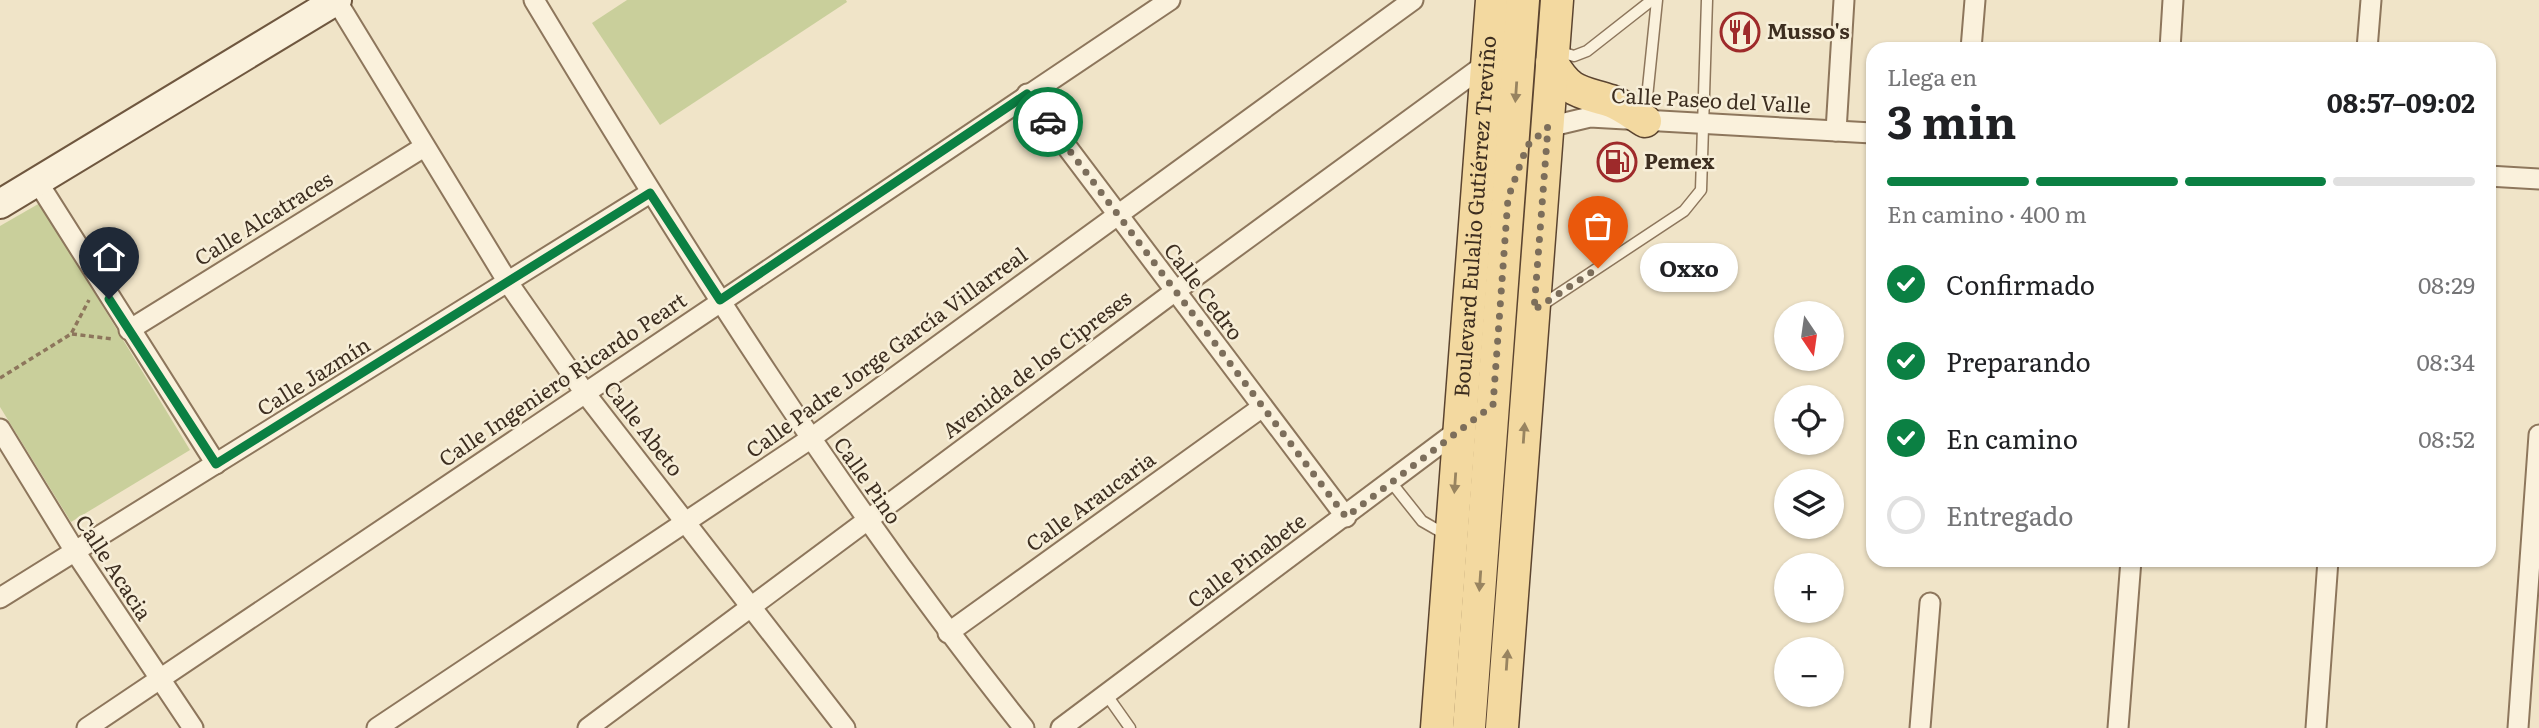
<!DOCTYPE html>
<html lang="es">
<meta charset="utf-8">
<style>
:root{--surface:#fff;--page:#f2f2f2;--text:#202124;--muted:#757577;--line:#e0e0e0;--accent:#0b8043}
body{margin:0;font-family:Literata,serif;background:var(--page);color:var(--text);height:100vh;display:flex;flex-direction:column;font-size:26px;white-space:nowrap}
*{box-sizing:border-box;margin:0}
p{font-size:23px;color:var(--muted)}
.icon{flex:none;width:38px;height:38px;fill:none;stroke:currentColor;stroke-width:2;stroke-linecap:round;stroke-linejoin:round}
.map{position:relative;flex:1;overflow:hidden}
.details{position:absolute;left:1866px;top:42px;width:630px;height:525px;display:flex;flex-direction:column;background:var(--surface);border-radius:21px;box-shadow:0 2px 5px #0004}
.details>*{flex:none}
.needle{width:46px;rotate:167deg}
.fabs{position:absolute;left:1774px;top:301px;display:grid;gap:14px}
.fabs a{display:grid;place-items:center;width:70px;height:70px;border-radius:50%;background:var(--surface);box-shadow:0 2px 5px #0004;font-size:35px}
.pin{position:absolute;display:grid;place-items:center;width:60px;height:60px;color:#fff;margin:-72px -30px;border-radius:50% 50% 50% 0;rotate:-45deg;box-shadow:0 0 7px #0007}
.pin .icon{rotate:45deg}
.courier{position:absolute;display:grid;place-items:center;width:70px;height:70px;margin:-35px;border:5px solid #0b8043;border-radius:50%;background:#fff;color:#222;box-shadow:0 2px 9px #0007}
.bubble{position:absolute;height:49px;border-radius:24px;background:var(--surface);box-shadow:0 2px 5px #0004;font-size:23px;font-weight:700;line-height:49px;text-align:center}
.summary em{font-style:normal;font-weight:700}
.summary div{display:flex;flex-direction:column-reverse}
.summary{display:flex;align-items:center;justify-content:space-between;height:119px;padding:0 21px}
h1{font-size:46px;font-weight:700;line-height:52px}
.bar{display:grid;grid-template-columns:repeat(4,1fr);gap:10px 7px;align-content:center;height:84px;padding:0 21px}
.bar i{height:9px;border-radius:5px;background:var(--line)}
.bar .selected{background:var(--accent)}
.bar p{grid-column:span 4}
ol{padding:0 21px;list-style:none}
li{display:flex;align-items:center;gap:21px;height:77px}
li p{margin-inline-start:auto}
li .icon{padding:7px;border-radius:50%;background:var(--accent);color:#fff;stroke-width:4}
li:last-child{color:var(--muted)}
li i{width:38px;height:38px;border:4px solid var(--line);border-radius:50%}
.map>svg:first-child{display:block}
</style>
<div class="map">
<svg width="2539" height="728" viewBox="0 0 2539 728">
<rect width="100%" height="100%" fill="#f0e4c8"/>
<g fill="#c9cf9b">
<path d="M627,0H846L847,2L660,125L592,23Z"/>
<path d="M40,203L190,450L71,522L0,407V226Z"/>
</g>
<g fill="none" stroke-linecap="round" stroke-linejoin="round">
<defs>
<g id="lane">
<path d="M1557,51L1574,56L1587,51L1652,0"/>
<path d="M1645,117L1657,0"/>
<path d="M1542,305L1684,211L1701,190L1707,0"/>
<path d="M1391,482L1422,521L1448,536"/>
<path d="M1106,694L1130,728"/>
</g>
<g id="street">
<path d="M336,0L509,284L585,393L845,728"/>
<path d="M534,0C685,251 841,499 1024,728"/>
<path d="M1971,49L1975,0"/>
<path d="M2170,49L2173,0"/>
<path d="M2367,49L2371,0"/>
<path d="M1027,94L1346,517"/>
<path d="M1548,127L1590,117L1872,133"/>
<path d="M1836,131L1844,0"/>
<path d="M2488,176L2539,179"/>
<path d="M37,181L216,464"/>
<path d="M129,330L424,147"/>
<path d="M0,429L76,553L193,728"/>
<path d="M0,598L650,193"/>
<path d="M948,633L1261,408"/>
<path d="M87,728L1170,0"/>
<path d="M377,728L810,439L1413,0"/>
<path d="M588,728L1174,292L1490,61"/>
<path d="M1061,728L1464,426"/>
<path d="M1920,728L1930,603"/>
<path d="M2118,728L2131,560"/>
<path d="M2316,728L2328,560"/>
<path d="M2518,728L2539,435"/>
</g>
<path id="secondary" d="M0,204L337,0"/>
<g id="primary">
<path d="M1552,63C1570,94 1580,91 1611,101C1622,105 1634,114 1645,121"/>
<path id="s1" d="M1437,728L1492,0"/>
<path d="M1469,728L1523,0"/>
<path d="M1502,728L1557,0"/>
</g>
</defs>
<use href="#lane" stroke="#8d765c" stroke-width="13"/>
<use href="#street" stroke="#8d765c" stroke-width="23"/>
<use href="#secondary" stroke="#6f573f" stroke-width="32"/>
<use href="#primary" stroke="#5b4430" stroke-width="35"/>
<g stroke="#8d765c" stroke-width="3.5" stroke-dasharray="5 3.5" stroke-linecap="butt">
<path d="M72,334L113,339"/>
<path d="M0,378L71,334L89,300"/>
</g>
<use href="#lane" stroke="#faf1dc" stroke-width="10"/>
<use href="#street" stroke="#faf1dc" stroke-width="19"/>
<use href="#secondary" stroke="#faf1dc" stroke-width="28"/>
<use href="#primary" stroke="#f3d9a0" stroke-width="32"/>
</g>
<defs><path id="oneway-solid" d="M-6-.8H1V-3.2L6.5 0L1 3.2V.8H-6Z" transform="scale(1.75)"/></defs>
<g fill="#988460">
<use href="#oneway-solid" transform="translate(1516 92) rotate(94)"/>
<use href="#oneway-solid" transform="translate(1524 433) rotate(-86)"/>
<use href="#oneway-solid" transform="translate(1455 483) rotate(94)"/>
<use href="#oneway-solid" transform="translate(1480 581) rotate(94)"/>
<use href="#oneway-solid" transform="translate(1507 660) rotate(-86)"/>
</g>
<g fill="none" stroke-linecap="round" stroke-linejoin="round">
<path stroke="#7c6e5b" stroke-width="7" stroke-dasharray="0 12.6" d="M1048,122L1346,517L1493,405L1508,198L1527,146L1548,127L1534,310L1598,268"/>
<path stroke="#0b8043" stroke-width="9" d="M109,299L216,464L650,193L720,300L1027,94L1048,122"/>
</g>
<defs>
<symbol id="restaurant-ring" viewBox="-11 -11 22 22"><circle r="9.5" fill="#f7eed8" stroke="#9e2a2b" stroke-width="1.5"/><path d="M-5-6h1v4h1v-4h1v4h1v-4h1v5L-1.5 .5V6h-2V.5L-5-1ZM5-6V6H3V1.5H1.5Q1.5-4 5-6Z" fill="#9e2a2b"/></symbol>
<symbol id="fuel-ring" viewBox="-11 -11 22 22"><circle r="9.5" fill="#f7eed8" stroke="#9e2a2b" stroke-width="1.5"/><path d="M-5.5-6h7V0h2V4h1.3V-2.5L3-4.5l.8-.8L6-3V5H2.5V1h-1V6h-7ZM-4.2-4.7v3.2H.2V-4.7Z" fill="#9e2a2b"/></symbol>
</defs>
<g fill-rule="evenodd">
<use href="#restaurant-ring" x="1718" y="10" width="44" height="44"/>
<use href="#fuel-ring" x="1595" y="140" width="44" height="44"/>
</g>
<g text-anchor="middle" stroke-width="5" stroke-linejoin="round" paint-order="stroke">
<g font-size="21" font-weight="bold" fill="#3d2e20" stroke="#f7eed8" text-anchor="start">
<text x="1767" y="39">Musso's</text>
<text x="1644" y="169">Pemex</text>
</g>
<g font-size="21" fill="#3d2e20" stroke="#f7eed8">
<text transform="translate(1711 101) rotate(3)" y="7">Calle Paseo del Valle</text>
<text dy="7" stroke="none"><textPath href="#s1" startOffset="513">Boulevard Eulalio Gutiérrez Treviño</textPath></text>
<text transform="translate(264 219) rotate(-32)" y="7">Calle Alcatraces</text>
<text transform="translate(1203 292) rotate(53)" y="7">Calle Cedro</text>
<text transform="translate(887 353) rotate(-36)" y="7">Calle Padre Jorge García Villarreal</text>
<text transform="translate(1037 365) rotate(-37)" y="7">Avenida de los Cipreses</text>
<text transform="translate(314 377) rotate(-32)" y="7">Calle Jazmín</text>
<text transform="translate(563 380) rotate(-34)" y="7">Calle Ingeniero Ricardo Peart</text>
<text transform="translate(643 429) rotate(52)" y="7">Calle Abeto</text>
<text transform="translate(867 481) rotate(55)" y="7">Calle Pino</text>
<text transform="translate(1091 502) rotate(-36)" y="7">Calle Araucaria</text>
<text transform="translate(1247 561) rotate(-37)" y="7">Calle Pinabete</text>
<text transform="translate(113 568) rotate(57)" y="7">Calle Acacia</text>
</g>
</g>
</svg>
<div class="fabs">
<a><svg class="needle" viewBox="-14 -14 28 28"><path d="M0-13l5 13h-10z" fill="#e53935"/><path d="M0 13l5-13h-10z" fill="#757577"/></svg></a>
<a><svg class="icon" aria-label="locate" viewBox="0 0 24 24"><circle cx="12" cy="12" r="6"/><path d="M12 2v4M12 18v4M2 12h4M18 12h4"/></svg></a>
<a><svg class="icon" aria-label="layers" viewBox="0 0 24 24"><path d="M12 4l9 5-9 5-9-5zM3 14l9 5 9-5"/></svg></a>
<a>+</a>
<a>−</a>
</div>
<div class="pin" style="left:1598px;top:268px;background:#ea580c"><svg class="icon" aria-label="bag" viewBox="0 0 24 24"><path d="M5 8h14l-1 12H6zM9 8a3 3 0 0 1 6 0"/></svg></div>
<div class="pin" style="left:109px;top:299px;background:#1f2937"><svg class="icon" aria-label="home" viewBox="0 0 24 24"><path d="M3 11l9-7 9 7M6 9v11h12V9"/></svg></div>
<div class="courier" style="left:1048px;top:122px"><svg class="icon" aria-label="car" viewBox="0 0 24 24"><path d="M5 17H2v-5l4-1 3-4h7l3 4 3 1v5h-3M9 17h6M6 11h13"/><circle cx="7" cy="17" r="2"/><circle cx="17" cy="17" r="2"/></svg></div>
<div class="bubble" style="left:1640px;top:243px;width:98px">Oxxo</div>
<section class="details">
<div class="summary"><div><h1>3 min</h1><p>Llega en</p></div><em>08:57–09:02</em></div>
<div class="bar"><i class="selected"></i><i class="selected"></i><i class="selected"></i><i></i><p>En camino · 400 m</p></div>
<ol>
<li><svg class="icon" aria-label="check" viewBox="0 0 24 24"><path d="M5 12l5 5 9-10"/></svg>Confirmado<p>08:29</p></li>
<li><svg class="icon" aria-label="check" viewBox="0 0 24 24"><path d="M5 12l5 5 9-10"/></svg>Preparando<p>08:34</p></li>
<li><svg class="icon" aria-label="check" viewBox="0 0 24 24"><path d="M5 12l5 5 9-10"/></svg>En camino<p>08:52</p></li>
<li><i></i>Entregado</li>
</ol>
</section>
</div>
